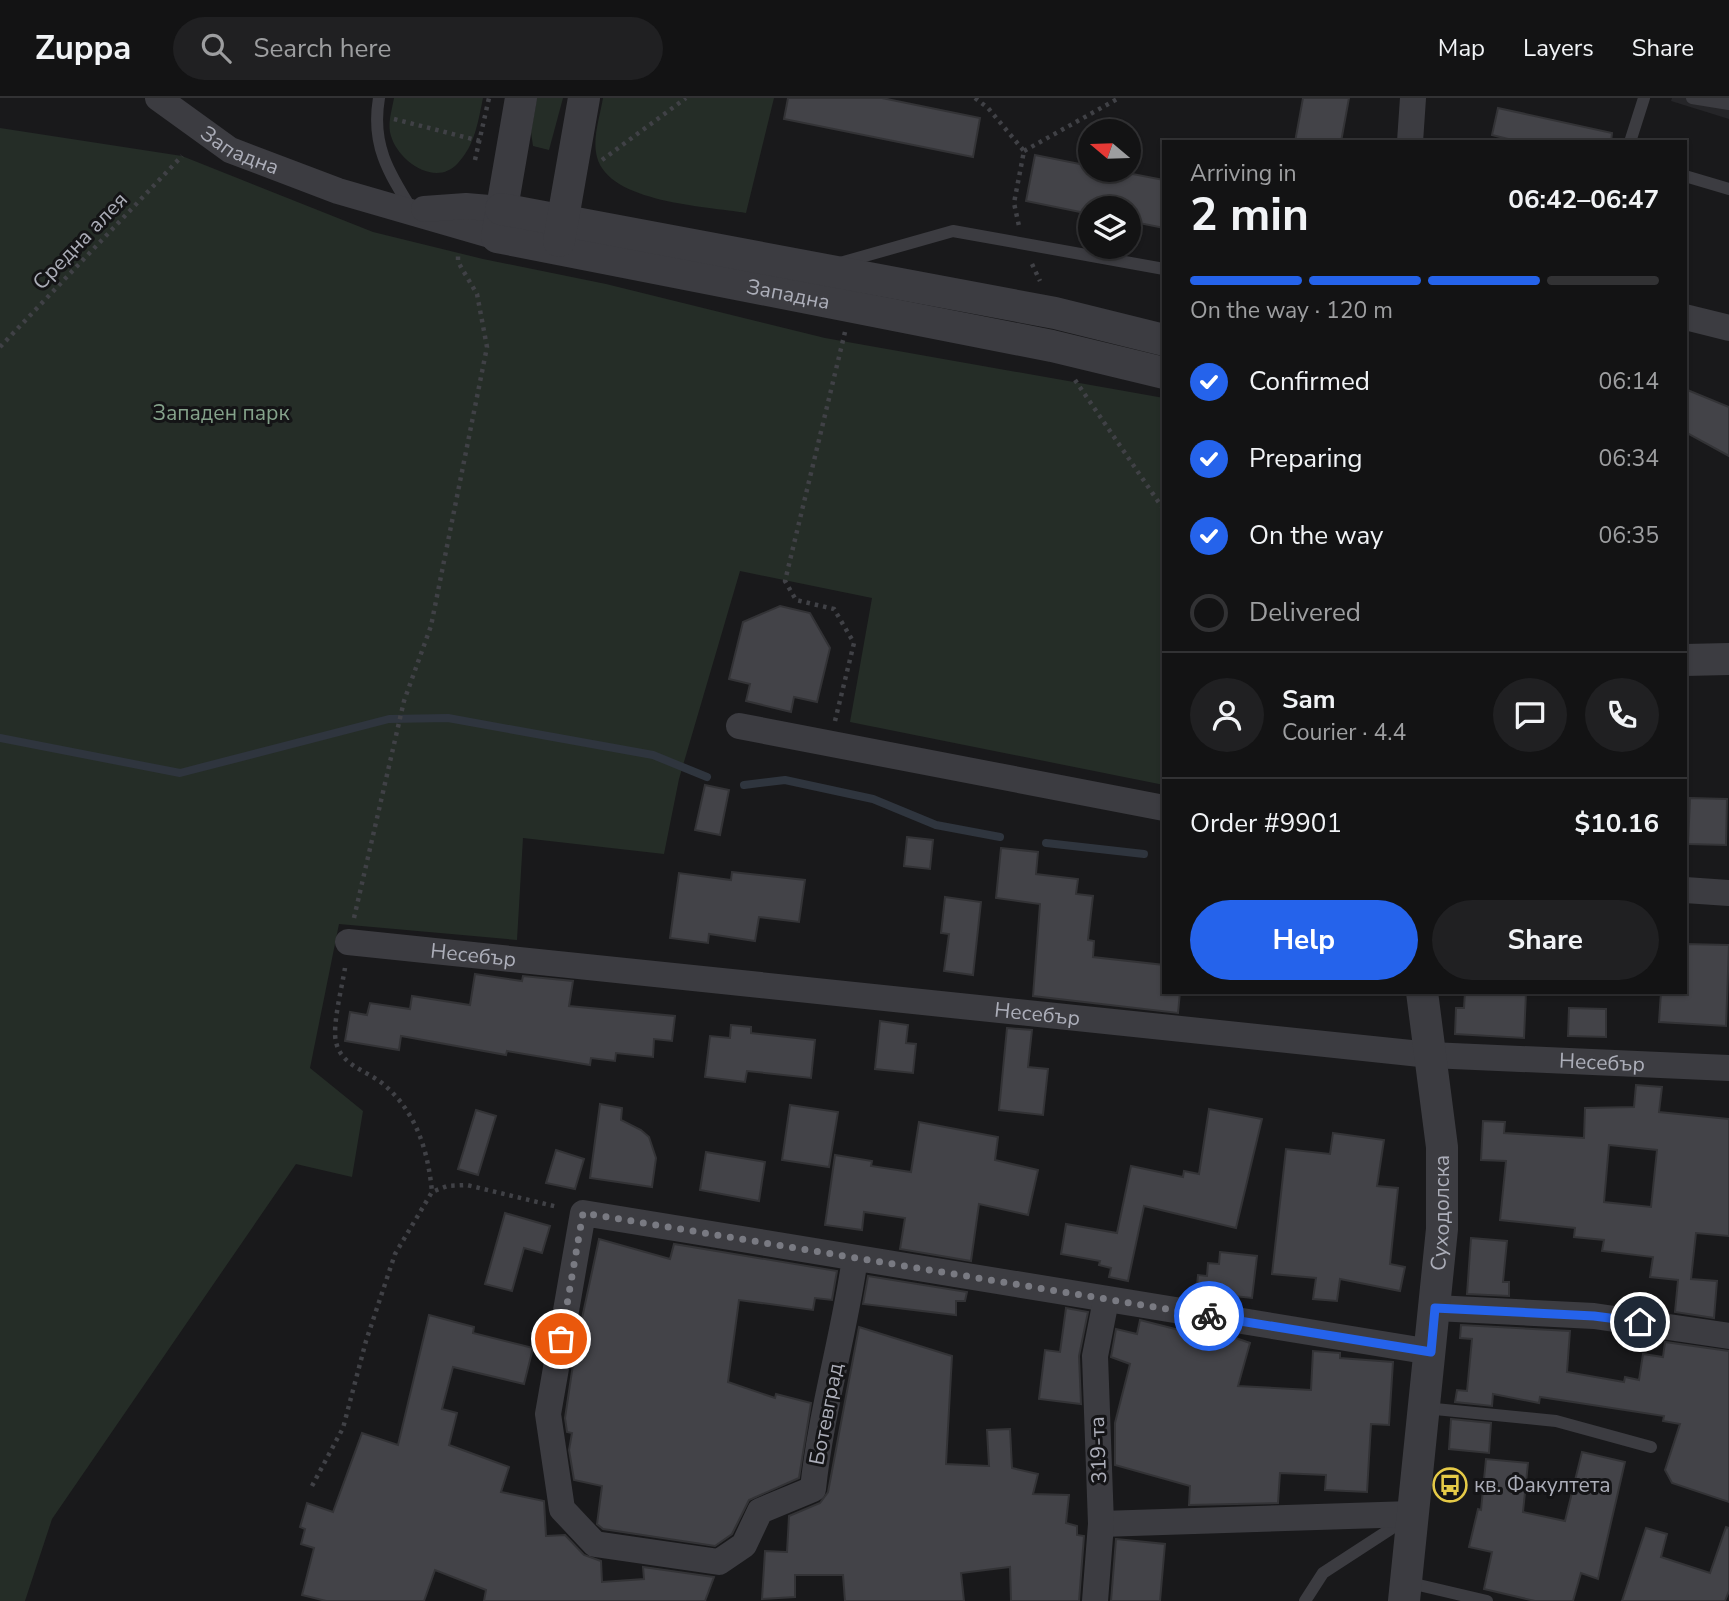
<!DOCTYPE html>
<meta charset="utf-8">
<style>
:root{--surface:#131314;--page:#202022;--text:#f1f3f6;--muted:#9d9ea0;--line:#323234;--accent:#2563eb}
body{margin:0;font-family:"Nunito Sans",sans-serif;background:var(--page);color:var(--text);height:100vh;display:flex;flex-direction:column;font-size:26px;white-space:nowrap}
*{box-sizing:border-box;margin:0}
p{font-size:23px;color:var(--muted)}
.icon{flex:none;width:38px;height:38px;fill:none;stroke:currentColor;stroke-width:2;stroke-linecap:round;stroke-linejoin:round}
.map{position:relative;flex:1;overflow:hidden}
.drawer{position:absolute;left:1162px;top:42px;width:525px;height:854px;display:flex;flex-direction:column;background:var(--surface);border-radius:0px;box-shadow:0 2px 5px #0004,0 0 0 2px var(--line)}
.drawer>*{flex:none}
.needle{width:46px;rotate:289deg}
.fabs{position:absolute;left:1078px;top:21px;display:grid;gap:14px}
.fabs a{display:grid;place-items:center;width:63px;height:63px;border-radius:50%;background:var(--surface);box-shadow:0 2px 5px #0004,0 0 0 2px var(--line);font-size:35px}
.pin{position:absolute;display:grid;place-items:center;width:60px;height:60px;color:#fff;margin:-30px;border:4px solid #fff;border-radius:50%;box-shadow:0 2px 7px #0007}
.courier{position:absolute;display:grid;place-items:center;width:70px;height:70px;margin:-35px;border:5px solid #2563eb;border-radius:50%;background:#fff;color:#222;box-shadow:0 2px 9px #0007}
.headline em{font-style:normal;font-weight:700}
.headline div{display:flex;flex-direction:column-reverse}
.headline{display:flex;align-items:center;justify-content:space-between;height:119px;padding:0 28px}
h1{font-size:46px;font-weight:700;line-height:52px}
.bar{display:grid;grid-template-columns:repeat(4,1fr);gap:10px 7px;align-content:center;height:84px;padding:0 28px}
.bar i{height:9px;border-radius:5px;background:var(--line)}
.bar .active{background:var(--accent)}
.bar p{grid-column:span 4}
.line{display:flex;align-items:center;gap:18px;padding:0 28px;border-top:2px solid var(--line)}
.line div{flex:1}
.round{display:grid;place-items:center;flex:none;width:74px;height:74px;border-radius:37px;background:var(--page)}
ol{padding:0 28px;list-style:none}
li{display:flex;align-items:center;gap:21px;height:77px}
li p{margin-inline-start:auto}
li .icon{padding:7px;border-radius:50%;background:var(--accent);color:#fff;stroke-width:4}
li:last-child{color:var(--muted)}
li i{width:38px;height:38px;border:4px solid var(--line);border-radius:50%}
.primary-button{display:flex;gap:14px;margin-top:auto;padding:14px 28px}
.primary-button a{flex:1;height:80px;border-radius:42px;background:var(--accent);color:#fff;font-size:28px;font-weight:700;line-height:80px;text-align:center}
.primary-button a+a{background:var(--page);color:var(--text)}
header{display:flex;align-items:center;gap:42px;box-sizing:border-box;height:98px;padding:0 35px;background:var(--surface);border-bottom:2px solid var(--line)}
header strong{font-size:33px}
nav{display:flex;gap:38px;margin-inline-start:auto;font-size:24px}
.search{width:490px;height:63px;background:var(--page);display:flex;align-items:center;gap:18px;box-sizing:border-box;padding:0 24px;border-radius:38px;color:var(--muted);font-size:26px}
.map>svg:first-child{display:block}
</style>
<header>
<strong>Zuppa</strong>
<div class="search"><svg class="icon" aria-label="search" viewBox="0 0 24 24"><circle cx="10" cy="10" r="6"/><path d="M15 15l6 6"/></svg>Search here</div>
<nav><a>Map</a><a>Layers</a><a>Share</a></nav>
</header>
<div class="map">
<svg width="1729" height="1503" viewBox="0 0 1729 1503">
<rect width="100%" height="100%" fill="#19191b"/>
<path fill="#252528" d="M1672,0H1729V21L1671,3Z"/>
<g fill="#252d27">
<path d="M394,0H483C478,24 475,47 458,65C436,90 398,63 391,38C387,26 392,12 394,0Z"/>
<path d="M537,0H563L549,52L533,48L531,34Z"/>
<path d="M603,0H774L746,115C706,108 609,105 597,59C592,41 600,18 603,0Z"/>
<path d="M0,30L182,58L373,134L483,161L606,186L825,240L1164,300V687L850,624L872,500L740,473L679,681L664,756L523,740L517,842L339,826L310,970L363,1013L352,1079L296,1066L52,1421L25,1503H0Z"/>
</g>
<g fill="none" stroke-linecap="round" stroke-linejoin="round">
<g stroke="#2f353e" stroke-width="8">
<path d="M0,640L180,675L389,621L448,620L653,657L707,679"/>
<path d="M744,687L785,682L873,701L936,727L1000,739"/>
<path d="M1046,745L1144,756"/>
</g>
</g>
<g fill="#434348" stroke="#333336" stroke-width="2" fill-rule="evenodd">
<path d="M788,0H882L980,20L973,59L784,21Z"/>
<path d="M1303,0H1349L1341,44H1295Z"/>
<path d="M1498,10L1612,35L1611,44H1507L1508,41L1492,37Z"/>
<path d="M1035,57L1090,68V72H1112L1164,82V130L1129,123V110H1090V116L1026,103Z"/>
<path d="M1685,291L1729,309V358L1685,334Z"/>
<path d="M780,508L810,515L830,550L817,604L794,599L791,614L746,603L750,586L729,581L743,524Z"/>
<path d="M705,687L729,692L720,737L695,732Z"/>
<path d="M1690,700L1727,701L1726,747L1688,746Z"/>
<path d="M907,739L933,742L930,771L904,768Z"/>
<path d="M1001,750L1038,754L1036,776L1078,781L1076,796L1093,798L1088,842L1094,843L1093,859L1164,867V894H1180L1178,915L1033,898L1040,806L996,800Z"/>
<path d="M732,774L805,782L799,824L759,819L755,843L709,836L708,845L670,840L679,775L731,782Z"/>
<path d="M945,799L981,804L973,877L944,873L949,836L941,835Z"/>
<path d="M1685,846L1729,847L1726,928L1659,924L1661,894H1685Z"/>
<path d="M475,876L522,883L523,878L573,883L569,908L675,918L672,943L654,941L653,959L616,955L615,963L591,960L590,967L507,953L506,957L401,938L399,952L345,943L350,914L367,917L370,905L410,911L412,898L470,907Z"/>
<path d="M1465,894H1526L1524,940L1455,936L1456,910H1464Z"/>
<path d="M1569,910L1606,911V939L1568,938Z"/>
<path d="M880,923L908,927L906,945L916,946L913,975L875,971Z"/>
<path d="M731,927L751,929V935L815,942L811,980L747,973L745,984L705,979L710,938L730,940Z"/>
<path d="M1007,930L1032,932L1028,969L1048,971L1043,1017L999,1012Z"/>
<path d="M1636,987L1662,989L1659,1014L1729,1021V1138L1696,1135L1691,1181L1717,1183L1714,1220L1675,1214L1678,1182L1650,1179L1653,1159L1602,1153L1604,1142L1574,1139L1575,1130L1500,1122L1506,1063L1481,1062L1483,1023L1505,1024L1504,1035L1584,1040L1585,1010L1634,1009ZM1609,1047L1657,1052L1651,1109L1604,1104Z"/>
<path d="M600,1006L622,1010L621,1022L641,1032L649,1039L656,1060L652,1089L590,1080Z"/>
<path d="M790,1007L838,1014L829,1069L782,1062Z"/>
<path d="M1209,1011L1262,1021L1236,1130L1144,1108L1128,1183L1109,1179L1111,1170L1099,1167L1100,1163L1061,1156L1066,1126L1117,1135L1131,1068L1183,1079L1184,1073L1199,1076Z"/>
<path d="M476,1012L496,1018L478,1077L458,1071Z"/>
<path d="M919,1024L998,1039L995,1062L1038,1072L1028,1117L979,1106L971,1163L900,1151L905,1120L864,1114L862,1132L825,1127L835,1057L872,1063L871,1068L911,1074Z"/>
<path d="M1333,1035L1384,1042L1377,1088L1398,1090L1390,1166L1405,1169L1400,1193L1340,1181L1337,1203L1313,1201L1316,1180L1272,1176L1286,1051L1330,1056Z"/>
<path d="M556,1052L584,1061L575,1091L546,1085Z"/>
<path d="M706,1054L765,1064L759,1103L700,1092Z"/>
<path d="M505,1115L550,1128L542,1155L524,1150L512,1193L485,1186Z"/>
<path d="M1471,1140L1507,1143L1503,1184H1509V1198L1467,1196Z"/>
<path d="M599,1141L670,1161L674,1146L837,1173L832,1202L815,1200L813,1212L739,1202L728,1284L775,1300L776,1296L811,1305L799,1380L749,1402L732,1436L715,1448L603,1431L597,1426L602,1388L574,1382L569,1352L572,1335L567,1334L565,1320L575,1253Z"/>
<path d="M1220,1154L1257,1158L1252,1200L1234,1198L1232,1205L1196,1199L1198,1177L1207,1178L1208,1165L1219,1166Z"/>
<path d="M868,1178L967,1194L965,1203H956V1217L863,1206Z"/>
<path d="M1066,1210L1088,1214L1079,1258L1081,1306L1039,1301L1045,1252L1060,1254Z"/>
<path d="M429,1217L474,1229L473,1235L533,1250L524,1286L453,1269L442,1311L457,1315L449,1347L509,1369L501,1394L544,1403L546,1438L565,1437L584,1457L601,1463L602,1484L644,1481L643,1469L714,1479L705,1503H484L486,1492L435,1472L424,1503H326L302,1497L314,1450L301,1446L305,1431L300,1429L307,1405L333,1414L362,1335L398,1347Z"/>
<path d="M1140,1222L1191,1235L1192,1231L1224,1236L1250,1245L1238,1288L1311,1292L1313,1253L1340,1255V1260L1393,1264L1389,1327L1371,1326L1367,1394L1325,1392L1326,1377L1280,1375L1278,1405L1189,1407L1190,1388L1115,1367V1325L1130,1266L1111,1259L1116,1231L1137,1236Z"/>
<path d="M1461,1227L1570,1233L1567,1274L1624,1284L1625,1279L1639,1282L1643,1256L1663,1259L1665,1244L1729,1253V1404L1672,1385L1665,1372L1680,1326L1663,1323L1664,1318L1540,1299L1539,1305L1493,1296L1492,1308L1455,1304L1457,1292L1467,1293L1472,1241L1460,1240Z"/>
<path d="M859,1229L952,1258L946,1366L989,1368L987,1332L1010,1331L1012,1370L1038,1376L1033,1396L1069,1397L1066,1425L1077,1428V1437L1084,1438L1079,1503H1011L1010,1469L961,1475L964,1503H845L843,1477H795V1499L762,1501L765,1453L787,1454L789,1418L820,1405L828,1394Z"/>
<path d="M1451,1321L1491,1325L1489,1355L1449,1351Z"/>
<path d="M1582,1354L1625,1364L1598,1481L1581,1475L1573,1503H1535L1484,1491L1492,1454L1469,1449L1478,1411L1481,1412L1486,1361L1528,1365L1523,1414L1565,1423Z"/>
<path d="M1726,1429L1729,1430V1493L1725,1503H1622L1646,1430L1667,1436L1661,1459L1710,1475Z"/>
<path d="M1116,1441L1165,1446L1160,1503H1111Z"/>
</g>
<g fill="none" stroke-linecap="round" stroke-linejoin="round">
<g stroke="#404146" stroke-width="4.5" stroke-dasharray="3.5 5" stroke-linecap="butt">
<path d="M975,0L988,10L1024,53L1014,105L1019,128"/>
<path d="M394,21L484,44"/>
<path d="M1024,53L1119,0"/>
<path d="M475,62L489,0"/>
<path d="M602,62L686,0"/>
<path d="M1032,166L1040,183"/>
<path d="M0,249L182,58"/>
<path d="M1075,282L1164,412"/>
<path d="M835,623L854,545L834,511L796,502L785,483L845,234"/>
<path d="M354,820L404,603L431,528L487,249L477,196L458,164V155"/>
<path d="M345,870C342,889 332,928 336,944C341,967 365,972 382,985C416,1013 428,1052 432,1094"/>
<path d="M312,1388L343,1330L366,1243L395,1156L432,1094L447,1088L467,1087L558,1109"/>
</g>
<g stroke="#3c3c41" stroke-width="12">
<path d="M379,0C371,46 388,74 412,112"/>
<path d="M1692,0L1729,6"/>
<path d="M1630,44L1644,0"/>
<path d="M1685,78L1729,91"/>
<path d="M840,165L953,133L1164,171"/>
<path d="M1425,1310L1556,1323L1651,1349"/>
<path d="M1406,1484L1487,1503"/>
<path d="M1305,1503L1323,1475L1406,1421"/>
</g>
<g stroke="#3c3c41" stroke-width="26">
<path id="s1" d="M158,0L230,52L338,93L497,139"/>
<path d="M1410,44L1413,0"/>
<path d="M424,111L466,108L501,111"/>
<path d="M1685,219L1729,230"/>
<path d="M739,628L1164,710"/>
<path d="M1685,792L1729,795"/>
<path id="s2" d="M348,844L1430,957L1729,970"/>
<path d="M855,1160C844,1238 821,1313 813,1391L760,1413L744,1447L719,1464L595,1446L562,1411L548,1316L583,1115L1431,1254"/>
<path d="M1435,1210L1594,1218L1729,1238"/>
<path d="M1101,1426L1412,1416"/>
<path d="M1095,1503L1101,1426L1095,1258L1106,1202"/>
</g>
<g stroke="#3c3c41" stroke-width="32">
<path id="s3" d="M521,0L497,139L1052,248L1164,275"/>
<path d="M501,111L1055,215L1164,242"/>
<path d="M559,143L584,0"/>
<path d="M1685,562L1729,561"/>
<path id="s4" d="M1404,1503L1442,1131V1049L1422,894"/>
</g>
</g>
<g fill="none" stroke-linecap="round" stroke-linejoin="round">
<path stroke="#797a82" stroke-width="7" stroke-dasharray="0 12.6" d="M561,1241L583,1115L1209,1218"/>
<path stroke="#2563eb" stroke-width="9" d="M1209,1218L1431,1254L1435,1210L1594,1218L1640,1224"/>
</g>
<defs>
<symbol id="bus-ring" viewBox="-11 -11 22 22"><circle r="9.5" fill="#141416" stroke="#e5ca47" stroke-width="1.5"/><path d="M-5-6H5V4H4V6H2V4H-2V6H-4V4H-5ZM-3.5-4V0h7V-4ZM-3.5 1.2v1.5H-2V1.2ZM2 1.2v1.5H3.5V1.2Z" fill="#e5ca47"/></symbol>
</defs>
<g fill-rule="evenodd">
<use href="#bus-ring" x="1431" y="1368" width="38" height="38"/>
</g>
<g text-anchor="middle" stroke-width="6" stroke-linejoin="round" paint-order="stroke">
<g font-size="21" fill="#acaeb9" stroke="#141416">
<text dy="7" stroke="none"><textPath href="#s1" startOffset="98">Западна</textPath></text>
<text transform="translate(80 143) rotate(-46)" y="7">Средна алея</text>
<text dy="7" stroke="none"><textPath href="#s3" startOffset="438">Западна</textPath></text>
<text dy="7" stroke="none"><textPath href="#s2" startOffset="126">Несебър</textPath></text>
<text dy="7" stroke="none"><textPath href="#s2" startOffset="693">Несебър</textPath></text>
<text dy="7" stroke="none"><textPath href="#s2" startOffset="1260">Несебър</textPath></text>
<text dy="7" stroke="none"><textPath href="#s4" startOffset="390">Суходолска</textPath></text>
<text transform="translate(826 1316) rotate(-79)" y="7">Ботевград</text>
<text transform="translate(1098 1352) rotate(-92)" y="7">319-та</text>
</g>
<g font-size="21" fill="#85a38b" stroke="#141416">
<text x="221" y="322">Западен парк</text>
</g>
<g font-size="21" fill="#acaeb9" stroke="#141416" text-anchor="start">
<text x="1474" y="1394">кв. Факултета</text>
</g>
</g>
</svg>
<div class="fabs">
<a><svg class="needle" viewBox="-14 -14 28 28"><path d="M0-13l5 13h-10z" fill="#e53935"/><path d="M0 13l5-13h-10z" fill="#9d9ea0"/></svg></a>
<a><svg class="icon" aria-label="layers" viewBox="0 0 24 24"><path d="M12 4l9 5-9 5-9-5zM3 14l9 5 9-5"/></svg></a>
</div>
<div class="pin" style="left:561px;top:1241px;background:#ea580c"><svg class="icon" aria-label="bag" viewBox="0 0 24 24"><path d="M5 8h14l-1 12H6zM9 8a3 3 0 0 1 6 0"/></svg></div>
<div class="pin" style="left:1640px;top:1224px;background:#1f2937"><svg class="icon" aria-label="home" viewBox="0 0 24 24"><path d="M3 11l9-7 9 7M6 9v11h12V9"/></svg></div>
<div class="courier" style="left:1209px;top:1218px"><svg class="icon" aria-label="bike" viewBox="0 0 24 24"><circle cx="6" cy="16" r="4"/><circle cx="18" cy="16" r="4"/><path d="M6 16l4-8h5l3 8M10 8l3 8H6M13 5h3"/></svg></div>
<section class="drawer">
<div class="headline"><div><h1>2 min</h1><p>Arriving in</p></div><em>06:42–06:47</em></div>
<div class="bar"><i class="active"></i><i class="active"></i><i class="active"></i><i></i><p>On the way · 120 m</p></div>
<ol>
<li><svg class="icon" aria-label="check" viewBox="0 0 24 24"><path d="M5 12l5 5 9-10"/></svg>Confirmed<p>06:14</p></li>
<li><svg class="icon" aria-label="check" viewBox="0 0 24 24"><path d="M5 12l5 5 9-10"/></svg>Preparing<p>06:34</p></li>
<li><svg class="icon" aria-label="check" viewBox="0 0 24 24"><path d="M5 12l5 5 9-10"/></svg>On the way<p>06:35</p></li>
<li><i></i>Delivered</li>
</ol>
<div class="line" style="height:126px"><a class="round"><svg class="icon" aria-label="person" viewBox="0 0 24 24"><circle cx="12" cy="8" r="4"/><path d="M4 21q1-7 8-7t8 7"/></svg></a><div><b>Sam</b><p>Courier · 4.4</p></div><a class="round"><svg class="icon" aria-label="chat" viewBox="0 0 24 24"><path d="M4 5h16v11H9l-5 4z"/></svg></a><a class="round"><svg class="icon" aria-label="phone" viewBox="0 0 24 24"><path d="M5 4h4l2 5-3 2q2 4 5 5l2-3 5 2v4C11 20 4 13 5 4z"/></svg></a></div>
<div class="line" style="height:91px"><div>Order #9901</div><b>$10.16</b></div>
<div class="primary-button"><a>Help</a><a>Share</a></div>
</section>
</div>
